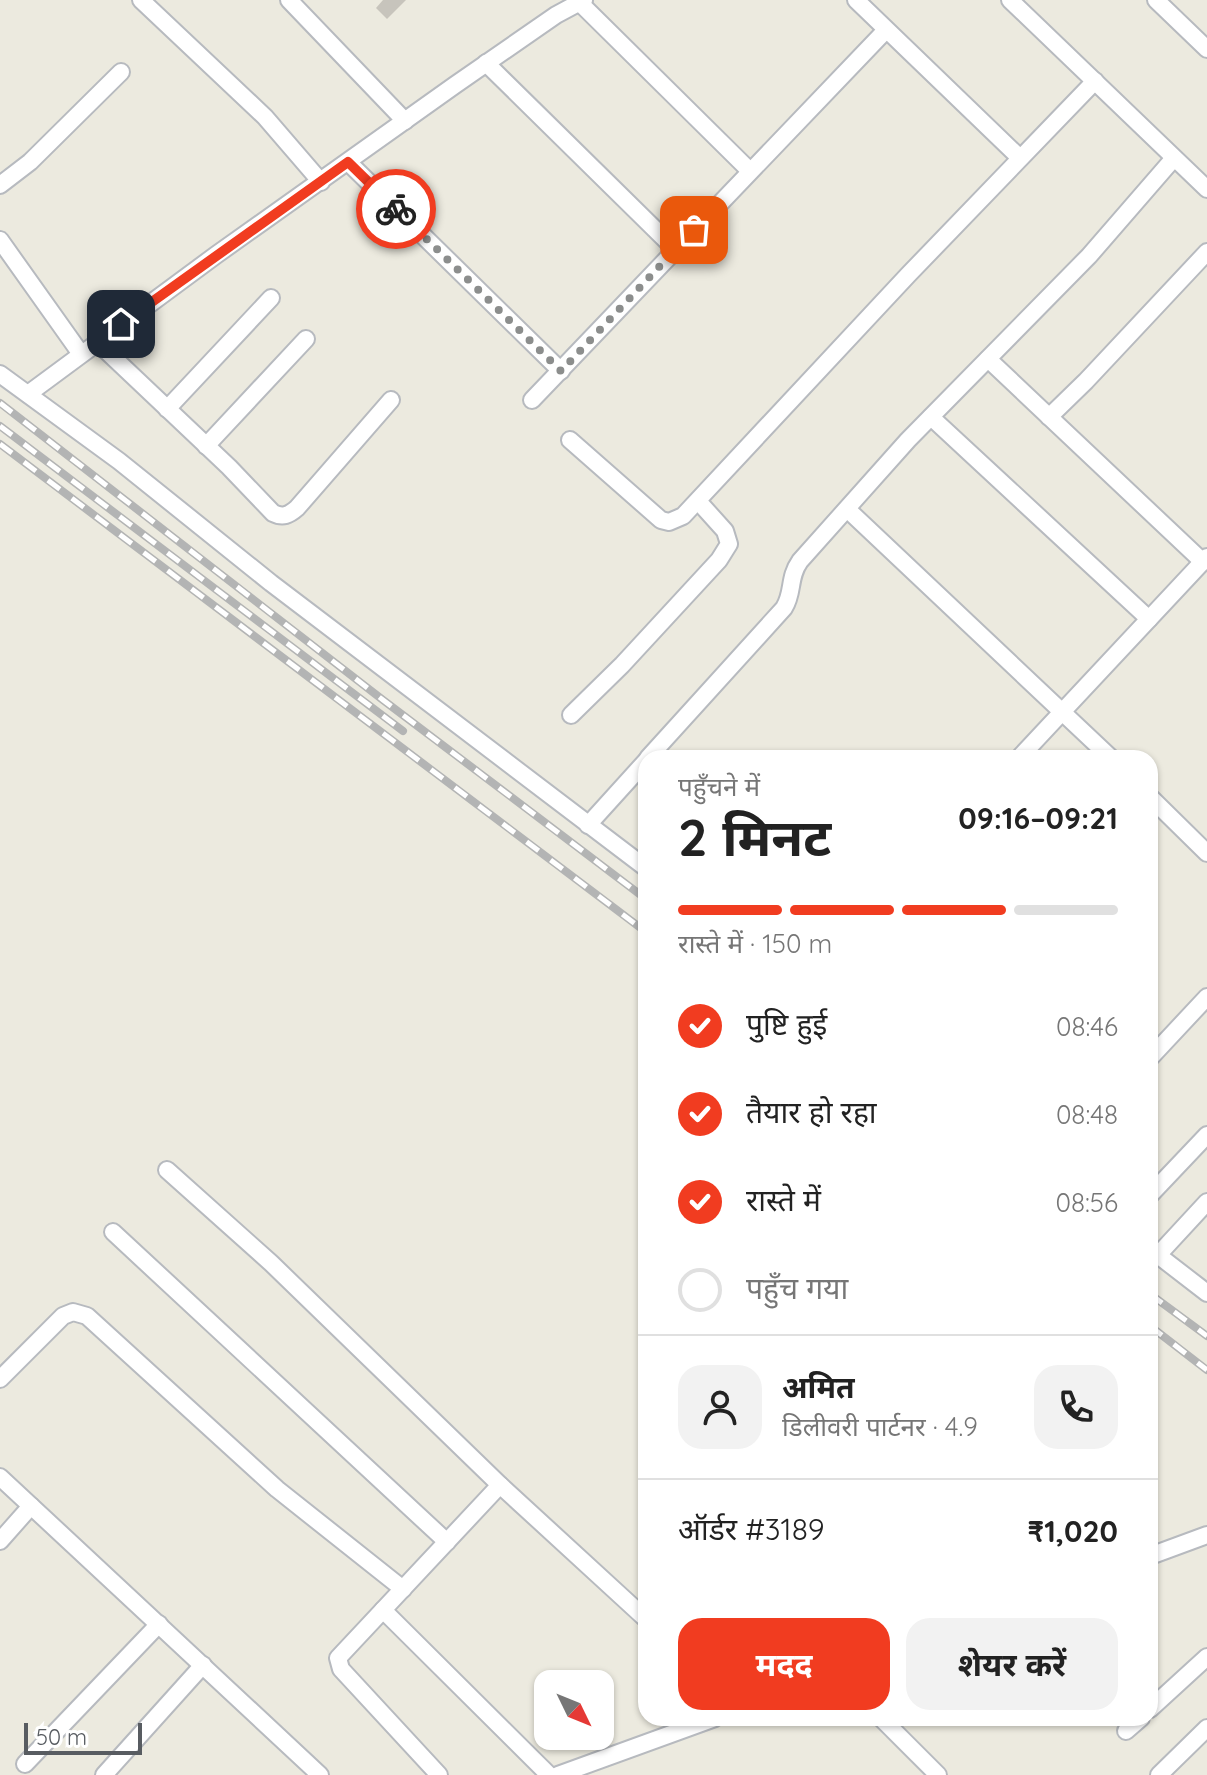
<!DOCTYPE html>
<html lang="hi">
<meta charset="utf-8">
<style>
:root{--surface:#fff;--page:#f2f2f2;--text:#222;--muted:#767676;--line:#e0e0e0;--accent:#f13c20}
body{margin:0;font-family:Quicksand,"Noto Sans Devanagari",sans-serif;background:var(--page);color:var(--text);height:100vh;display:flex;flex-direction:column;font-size:30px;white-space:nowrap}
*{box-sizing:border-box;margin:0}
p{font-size:26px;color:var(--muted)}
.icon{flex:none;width:44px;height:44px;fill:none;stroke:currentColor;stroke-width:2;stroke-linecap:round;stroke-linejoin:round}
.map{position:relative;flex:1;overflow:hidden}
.side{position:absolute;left:638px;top:750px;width:520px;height:976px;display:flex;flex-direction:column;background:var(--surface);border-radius:24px;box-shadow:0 2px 6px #0004}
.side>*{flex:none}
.needle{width:52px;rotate:133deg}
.tools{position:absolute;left:534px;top:1670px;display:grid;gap:16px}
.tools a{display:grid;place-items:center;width:80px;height:80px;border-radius:16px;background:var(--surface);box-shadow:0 2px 6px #0004;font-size:40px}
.scale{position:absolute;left:24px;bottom:20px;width:118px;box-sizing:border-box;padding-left:8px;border:4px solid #585c61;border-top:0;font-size:22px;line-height:28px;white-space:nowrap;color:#585c61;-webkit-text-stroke:6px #fff;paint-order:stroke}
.pin{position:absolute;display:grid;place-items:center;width:68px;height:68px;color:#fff;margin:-34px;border-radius:16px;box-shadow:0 4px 12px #0006}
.courier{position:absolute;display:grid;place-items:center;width:80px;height:80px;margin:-40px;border:6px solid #f13c20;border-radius:50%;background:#fff;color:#222;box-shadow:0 2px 10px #0007}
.headline em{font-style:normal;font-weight:700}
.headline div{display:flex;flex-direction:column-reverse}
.headline{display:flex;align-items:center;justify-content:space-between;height:136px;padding:0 40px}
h1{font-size:52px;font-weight:700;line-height:60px}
.bar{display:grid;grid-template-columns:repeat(4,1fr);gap:12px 8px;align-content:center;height:96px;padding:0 40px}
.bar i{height:10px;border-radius:6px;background:var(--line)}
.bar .selected{background:var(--accent)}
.bar p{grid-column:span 4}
.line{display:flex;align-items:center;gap:20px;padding:0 40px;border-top:2px solid var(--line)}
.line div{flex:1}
.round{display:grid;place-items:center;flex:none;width:84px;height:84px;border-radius:24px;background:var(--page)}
ol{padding:0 40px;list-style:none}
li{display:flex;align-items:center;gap:24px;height:88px}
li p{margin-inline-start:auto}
li .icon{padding:8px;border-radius:50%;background:var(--accent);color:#fff;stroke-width:4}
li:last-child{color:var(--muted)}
li i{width:44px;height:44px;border:4px solid var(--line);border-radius:50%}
.action{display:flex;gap:16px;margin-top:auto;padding:16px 40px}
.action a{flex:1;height:92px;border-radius:24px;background:var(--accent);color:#fff;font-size:32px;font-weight:700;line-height:92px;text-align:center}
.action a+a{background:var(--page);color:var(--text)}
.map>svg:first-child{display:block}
</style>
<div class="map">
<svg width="1207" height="1775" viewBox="0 0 1207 1775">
<rect width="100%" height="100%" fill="#eceadf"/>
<path fill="#c7c4bc" d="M383,0H406L387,19L376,8Z"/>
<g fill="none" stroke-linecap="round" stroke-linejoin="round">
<defs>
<g id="minor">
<path d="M141,0L265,117L321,182"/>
<path d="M289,0L405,121"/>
<path d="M577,0L750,171"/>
<path d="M856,0L1020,158"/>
<path d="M1010,0L1207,189"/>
<path d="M1156,0L1207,49"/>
<path d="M486,63L676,250"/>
<path d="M348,162L561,371"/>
<path d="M0,185L30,162L121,72"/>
<path d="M0,240L81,354"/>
<path d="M97,342L229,467L273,513C283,518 289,515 297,508L391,400"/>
<path d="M988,359L1203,562"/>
<path d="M0,374L119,461L271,583L646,868"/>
<path d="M28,394L216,255L455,85L556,15L584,0"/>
<path d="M532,400L886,30"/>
<path d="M167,409L271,298"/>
<path d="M931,417L1149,619"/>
<path d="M1049,417L1086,381L1207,252"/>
<path d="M570,440L661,520L669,522L683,516L908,275L1095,81"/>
<path d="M206,446L306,339"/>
<path d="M847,509L1111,758"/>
<path d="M571,715L622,665L719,560L729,544L725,531L698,501"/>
<path d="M648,758L784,608C794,592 788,578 800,561L908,440L1089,256L1174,158"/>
<path d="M1019,758L1207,557"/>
<path d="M1150,797L1207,853"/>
<path d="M588,825L646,761"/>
<path d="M1150,1058L1207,997"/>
<path d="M167,1170L271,1263L500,1485L646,1619"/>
<path d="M1150,1195L1207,1135"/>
<path d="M113,1232L447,1542"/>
<path d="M1150,1249L1207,1293"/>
<path d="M1158,1255L1207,1202"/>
<path d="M0,1379L63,1316L73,1312L87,1316L277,1489L403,1589"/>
<path d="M0,1477L320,1775"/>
<path d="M0,1541L31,1506"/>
<path d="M1150,1556L1207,1535"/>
<path d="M383,1610L549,1775"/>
<path d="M1150,1709L1207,1657"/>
<path d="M881,1718L938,1775"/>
<path d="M1126,1731L1141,1718"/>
<path d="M25,1764L159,1624"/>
<path d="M104,1775L203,1665"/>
<path d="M439,1775L341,1669L338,1658L500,1485"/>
<path d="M558,1775L715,1718"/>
<path d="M1159,1775L1207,1728"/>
</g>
</defs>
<use href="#minor" stroke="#b7babf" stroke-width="20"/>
<use href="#minor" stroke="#fff" stroke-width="16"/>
<defs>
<g id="rail">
<path d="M0,403L383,700L646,899"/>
<path d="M0,426L403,731"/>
<path d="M0,444L646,932"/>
<path d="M1150,1294L1207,1336"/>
<path d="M1150,1326L1207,1370"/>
</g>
</defs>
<use href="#rail" stroke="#b3b4b4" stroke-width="8"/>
<use href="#rail" stroke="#fff" stroke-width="5" stroke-dasharray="15" stroke-linecap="butt"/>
</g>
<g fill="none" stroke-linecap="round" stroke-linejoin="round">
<path stroke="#8c8e8d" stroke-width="8" stroke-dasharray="0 14.4" d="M396,209L561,371L694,230"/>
<path stroke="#f13c20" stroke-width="10" d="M121,324L348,162L396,209"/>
</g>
</svg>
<div class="tools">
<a><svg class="needle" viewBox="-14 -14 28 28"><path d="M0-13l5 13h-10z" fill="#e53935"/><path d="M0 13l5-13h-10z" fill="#767676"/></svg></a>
</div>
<div class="scale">50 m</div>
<div class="pin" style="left:694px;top:230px;background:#ea580c"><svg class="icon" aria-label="bag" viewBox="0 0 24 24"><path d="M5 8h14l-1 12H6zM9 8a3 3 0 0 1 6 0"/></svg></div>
<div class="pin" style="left:121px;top:324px;background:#1f2937"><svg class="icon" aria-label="home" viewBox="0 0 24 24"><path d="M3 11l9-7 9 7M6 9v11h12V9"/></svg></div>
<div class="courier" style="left:396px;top:209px"><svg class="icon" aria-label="bike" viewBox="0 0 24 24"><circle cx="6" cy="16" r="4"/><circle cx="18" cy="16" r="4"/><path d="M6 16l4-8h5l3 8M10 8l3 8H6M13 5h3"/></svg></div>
<section class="side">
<div class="headline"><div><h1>2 मिनट</h1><p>पहुँचने में</p></div><em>09:16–09:21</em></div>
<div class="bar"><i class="selected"></i><i class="selected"></i><i class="selected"></i><i></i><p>रास्ते में · 150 m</p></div>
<ol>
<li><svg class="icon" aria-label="check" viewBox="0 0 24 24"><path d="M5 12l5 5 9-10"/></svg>पुष्टि हुई<p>08:46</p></li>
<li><svg class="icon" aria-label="check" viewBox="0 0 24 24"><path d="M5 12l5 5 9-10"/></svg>तैयार हो रहा<p>08:48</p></li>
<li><svg class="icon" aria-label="check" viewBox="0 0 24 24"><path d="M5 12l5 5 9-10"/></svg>रास्ते में<p>08:56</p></li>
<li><i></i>पहुँच गया</li>
</ol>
<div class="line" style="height:144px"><a class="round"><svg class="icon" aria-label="person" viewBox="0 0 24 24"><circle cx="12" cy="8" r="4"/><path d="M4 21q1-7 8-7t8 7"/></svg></a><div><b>अमित</b><p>डिलीवरी पार्टनर · 4.9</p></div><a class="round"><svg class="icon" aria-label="phone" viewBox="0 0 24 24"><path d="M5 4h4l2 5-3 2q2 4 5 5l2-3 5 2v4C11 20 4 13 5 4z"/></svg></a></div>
<div class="line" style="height:104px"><div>ऑर्डर #3189</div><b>₹1,020</b></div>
<div class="action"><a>मदद</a><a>शेयर करें</a></div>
</section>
</div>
